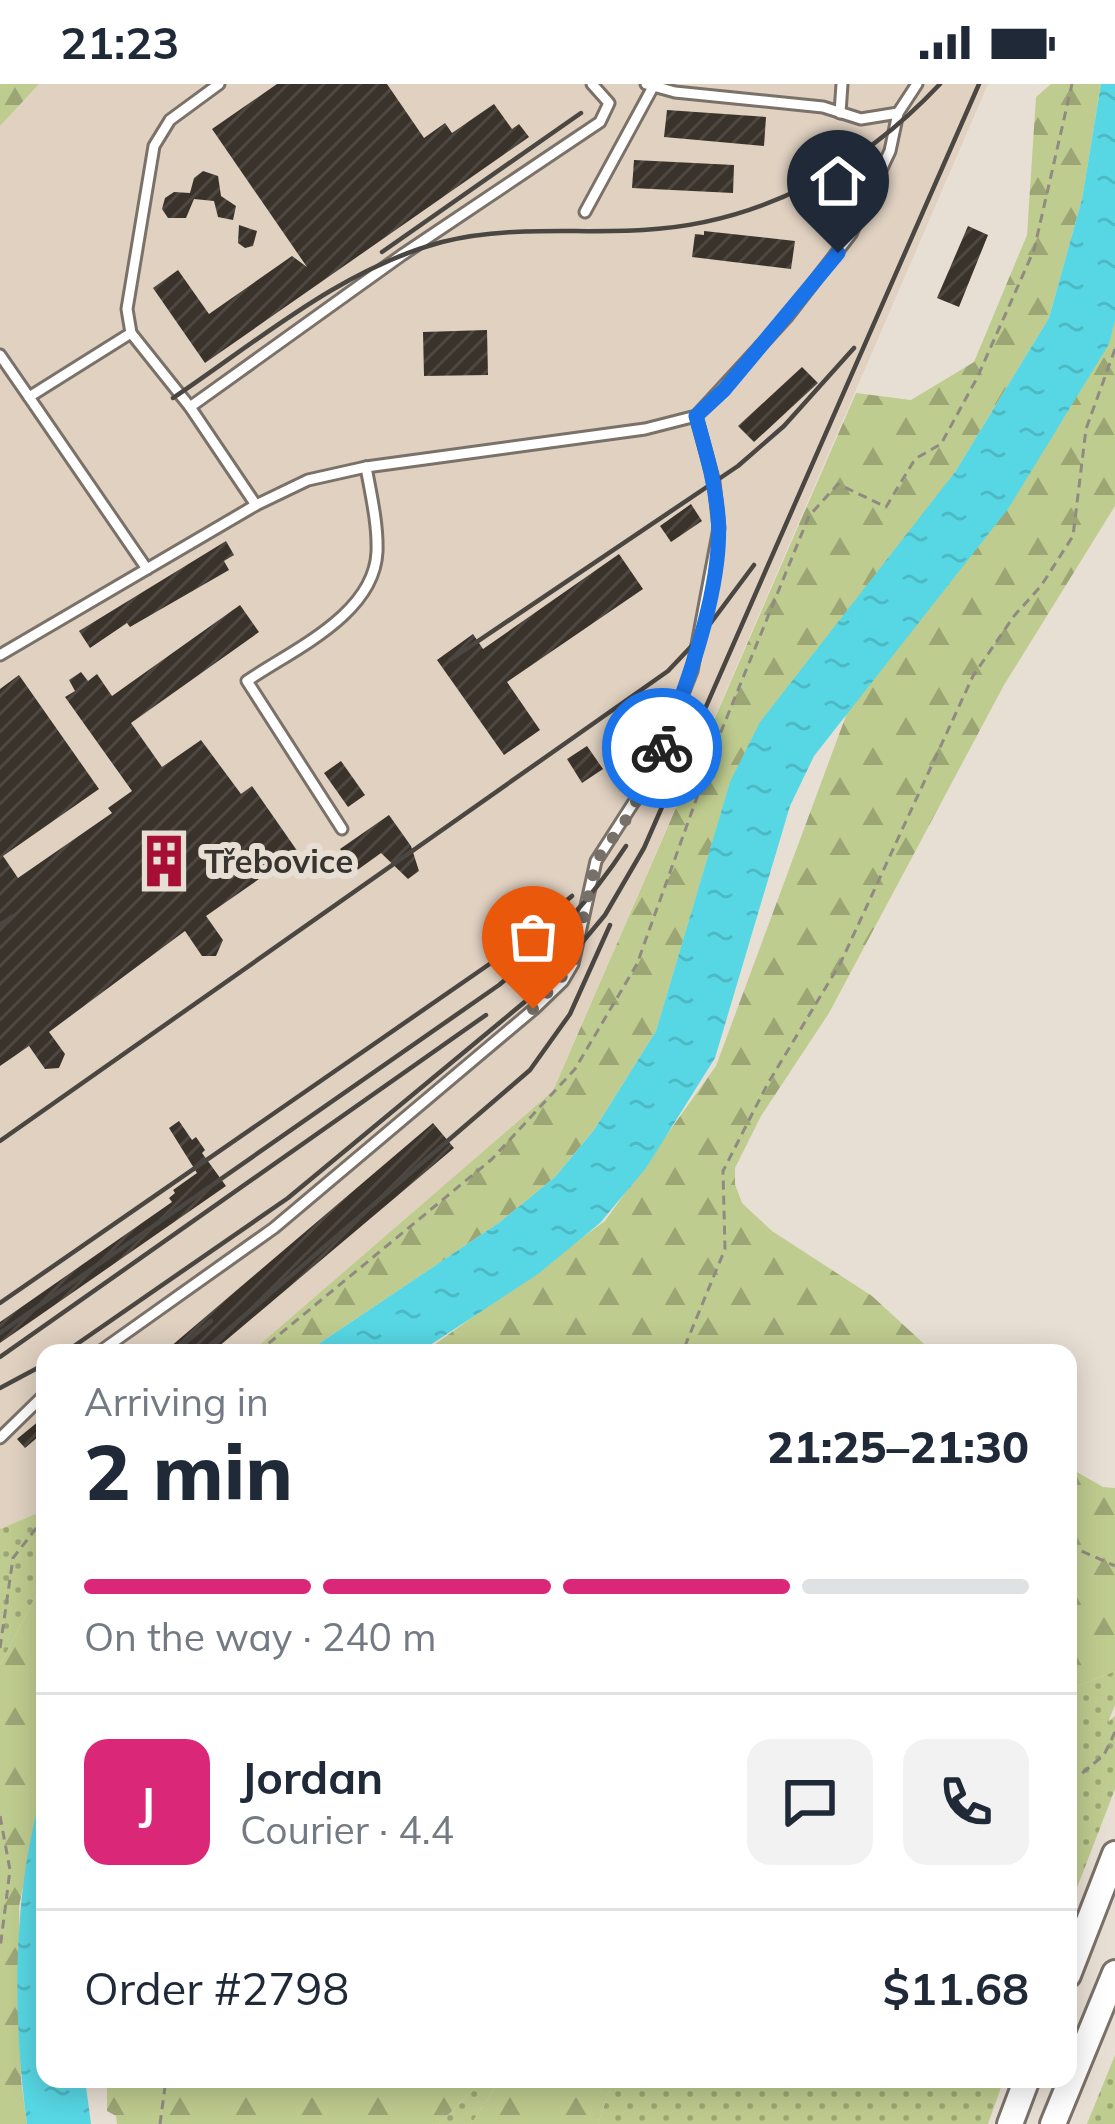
<!DOCTYPE html>
<meta charset="utf-8">
<style>
:root{--surface:#fff;--page:#f2f2f3;--text:#1f2937;--muted:#747a83;--line:#e0e1e3;--accent:#db2777}
body{margin:0;font-family:Mulish,sans-serif;background:var(--page);color:var(--text);height:100vh;display:flex;flex-direction:column;font-size:45px;white-space:nowrap}
*{box-sizing:border-box;margin:0}
p{font-size:39px;color:var(--muted)}
.icon{flex:none;width:66px;height:66px;fill:none;stroke:currentColor;stroke-width:2;stroke-linecap:round;stroke-linejoin:round}
.map{position:relative;flex:1;overflow:hidden}
.side{position:absolute;left:36px;top:1260px;width:1041px;height:744px;display:flex;flex-direction:column;background:var(--surface);border-radius:24px;box-shadow:0 6px 30px #0003}
.side>*{flex:none}
.pin{position:absolute;display:grid;place-items:center;width:102px;height:102px;color:#fff;margin:-123px -51px;border-radius:50% 50% 50% 0;rotate:-45deg;box-shadow:0 0 12px #0007}
.pin .icon{rotate:45deg}
.courier{position:absolute;display:grid;place-items:center;width:120px;height:120px;margin:-60px;border:9px solid #1a73e8;border-radius:50%;background:#fff;color:#222;box-shadow:0 3px 15px #0007}
.headline em{font-style:normal;font-weight:800}
.headline div{display:flex;flex-direction:column-reverse}
.headline{display:flex;align-items:center;justify-content:space-between;height:204px;padding:0 48px}
h1{font-size:78px;font-weight:800;line-height:90px}
.bar{display:grid;grid-template-columns:repeat(4,1fr);gap:18px 12px;align-content:center;height:144px;padding:0 48px}
.bar i{height:15px;border-radius:9px;background:var(--line)}
.bar .on{background:var(--accent)}
.bar p{grid-column:span 4}
.line{display:flex;align-items:center;gap:30px;padding:0 48px;border-top:3px solid var(--line)}
.line div{flex:1}
.round{display:grid;place-items:center;flex:none;width:126px;height:126px;border-radius:24px;background:var(--page)}
.status{display:flex;justify-content:space-between;align-items:center;height:84px;padding:0 60px;background:var(--surface);direction:ltr}
.status svg{height:33px;fill:currentColor}
.map>svg:first-child{display:block}
</style>
<div class="status"><b>21:23</b><svg viewBox="0 0 49 12"><path d="M0 12V9h3v3zM5 12V6h3v6zM10 12V3h3v9zM15 12V0h3v12zM26 1h20v11H26zM47 4h2v5h-2z"/></svg></div>
<div class="map">
<svg width="1115" height="2040" viewBox="0 0 1115 2040">
<defs>
<pattern id="grass-dots" width="8" height="8" patternUnits="userSpaceOnUse" patternTransform="scale(3)"><rect width="8" height="8" fill="#bfcc8f"/><path d="M2 2h.1M6 6h.1" fill="none" stroke="#9ca675" stroke-width="1.8" stroke-linecap="round"/></pattern>
<pattern id="forest-firs" width="22" height="20" patternUnits="userSpaceOnUse" patternTransform="scale(3)"><rect width="22" height="20" fill="#bfcc8f"/><path d="M5 1l3.5 6h-7zM16 11l3.5 6h-7z" fill="#9ca675"/></pattern>
<pattern id="water-ripples" width="26" height="14" patternUnits="userSpaceOnUse" patternTransform="scale(3)"><rect width="26" height="14" fill="#57d7e4"/><path d="M2 4q2-2 4 0t4 0M15 11q2-2 4 0t4 0" fill="none" stroke="#4cb9c4"/></pattern>
<pattern id="building-hatch" width="6" height="6" patternUnits="userSpaceOnUse" patternTransform="scale(3)"><rect width="6" height="6" fill="#3a332b"/><path d="M-1 1l2-2M0 6l6-6M5 7l2-2" fill="none" stroke="#4f4842"/></pattern>
</defs>
<rect width="100%" height="100%" fill="#e8dfd4"/>
<path fill="#e0d1c1" d="M39,0H988L553,1007L250,1269H45V1426L0,1445V42Z"/>
<g fill="url(#grass-dots)">
<path d="M45,1426V1494L0,1581V1445Z"/>
<path d="M1115,1587V1621L1108,1638L1115,1632V1705L1068,1827V1606Z"/>
<path d="M1115,1971V2040H1087Z"/>
<path d="M484,1995H501L471,2040H439Z"/>
<path d="M613,1995H1004L988,2040H598Z"/>
</g>
<g fill="url(#forest-firs)">
<path d="M0,0H39L0,42Z"/>
<path d="M1051,0H1101L1082,115L1049,234L955,388L730,699L656,947L594,1046L555,1093L500,1138L305,1269H250L553,1007L856,309L911,316L974,278L1027,151L1036,13Z"/>
<path d="M1115,197V422L1004,601L829,929L761,1032L735,1084V1100L742,1119L772,1147L872,1212L934,1269H423L605,1137L716,982L857,602Z"/>
<path d="M1068,1383L1103,1403L1115,1404V1587L1068,1606Z"/>
<path d="M45,1494V1698L19,1822L21,1996L27,2040H0V1581Z"/>
<path d="M107,1995H484L439,2040H117L116,2032L107,2027Z"/>
<path d="M501,1995H613L598,2040H471Z"/>
</g>
<g fill="url(#water-ripples)">
<path d="M1101,0H1115V236L1109,260L1008,425L814,672L790,722L715,974L646,1084L600,1139L538,1190L418,1269H305L500,1138L555,1093L594,1046L656,947L730,698L760,638L955,388L1049,234L1082,115Z"/>
<path d="M45,1698V1995H85L91,2040H27C12,1931 12,1804 45,1698Z"/>
</g>
<g fill="url(#building-hatch)">
<path d="M277,0H387L424,54L445,39L452,49L494,20L512,45L519,40L529,53L205,279L153,204L178,186L209,230L292,172L307,183L212,45Z"/>
<path d="M667,26L766,33L764,62L664,53Z"/>
<path d="M634,76L734,81L733,109L632,104Z"/>
<path d="M203,87L218,92L221,112L236,122L233,136L218,133L214,117L194,115L186,134H168L162,125L165,114L174,108L190,109L194,94Z"/>
<path d="M239,141L257,147L253,162L245,164L238,159Z"/>
<path d="M968,142L988,151L959,223L937,214Z"/>
<path d="M704,147L795,157L791,185L692,173L695,150L704,151Z"/>
<path d="M487,246L488,291L424,292L423,248Z"/>
<path d="M802,283L818,299L754,358L738,342Z"/>
<path d="M691,420L702,437L671,458L660,442Z"/>
<path d="M226,457L234,471L224,477L229,486L130,543L127,539L90,564L79,547Z"/>
<path d="M619,470L643,505L507,598L540,646L504,671L437,576L473,550L483,565Z"/>
<path d="M240,521L259,548L131,639L162,683L201,656L241,710L252,702L298,768L206,832L223,856L216,872H202L185,847L49,948L65,970L59,984L45,985L29,962L0,982V605L19,591L99,705L3,772L18,794L112,729L108,724L132,707L65,613L75,607L69,596L81,588L88,597L97,590L112,612Z"/>
<path d="M587,662L603,685L582,699L567,675Z"/>
<path d="M341,677L365,711L348,723L324,689Z"/>
<path d="M389,731L411,762L419,787L408,795L381,769L356,787L340,765Z"/>
<path d="M179,1037L192,1056L196,1053L205,1066L202,1069L226,1102L0,1259V1238L172,1118L169,1114L175,1109L173,1106L197,1089L169,1044Z"/>
<path d="M433,1039L454,1064L211,1269H163Z"/>
<path d="M45,1332V1347L25,1364L17,1355Z"/>
</g>
<g fill="none" stroke-linecap="round" stroke-linejoin="round">
<defs>
<g id="service">
<path d="M840,29L842,0"/>
<path d="M898,29L917,0"/>
<path d="M585,128L654,1"/>
<path d="M131,249L190,323L256,421"/>
<path d="M0,271L29,313"/>
<path d="M190,323L402,171L600,38L609,19L592,0"/>
<path d="M147,485L29,313L131,249L127,225L154,62L170,36L219,0"/>
<path d="M0,571L256,421L308,396L366,383L645,345L696,332L787,233L851,150L890,67L898,29L861,35L823,23L675,8L646,0"/>
<path d="M342,745L247,597C292,566 374,531 377,468C378,440 371,411 366,383"/>
<path d="M98,1269L274,1144L534,925L563,897L573,880L596,777L650,693L692,587L719,444L714,398L696,332"/>
<path d="M0,1354L45,1310"/>
</g>
<g id="secondary">
<path d="M1068,1891L1115,1770"/>
<path d="M1010,2040L1027,1995"/>
<path d="M1053,2040L1115,1889"/>
</g>
</defs>
<use href="#service" stroke="#7a7168" stroke-width="15"/>
<use href="#secondary" stroke="#7a7168" stroke-width="30"/>
<g stroke="#908a82" stroke-width="3" stroke-dasharray="9 6" stroke-linecap="butt">
<path d="M257,1269L492,1075L575,985L637,880L718,655L809,432L838,400L886,423L915,375L941,360L977,294L1034,166L1072,0"/>
<path d="M699,1269L685,1262L725,1165L723,1087L767,1001L841,878L973,592L1014,532L1041,502L1073,452L1086,345L1115,265"/>
<path d="M1068,1461L1115,1482"/>
<path d="M0,1564L13,1474L45,1433"/>
<path d="M1068,1689L1080,1691L1104,1671L1115,1648"/>
<path d="M0,1732L10,1786L0,1865"/>
<path d="M160,2040L166,1995"/>
</g>
<use href="#service" stroke="#fff" stroke-width="9"/>
<use href="#secondary" stroke="#fff" stroke-width="24"/>
<g stroke="#4a4641" stroke-width="4.5">
<path d="M382,168L581,29"/>
<path d="M173,314C258,257 341,185 442,158C509,141 575,150 643,146C760,140 861,84 940,0"/>
<path d="M450,576L738,382L784,342L854,264"/>
<path d="M0,841L13,832"/>
<path d="M0,1057L668,587L701,552L754,481"/>
<path d="M0,1219L491,879L572,812"/>
<path d="M0,1249L499,901C550,859 590,817 626,762"/>
<path d="M64,1269L288,1114L550,897L605,831L644,764L979,0"/>
<path d="M173,1269L211,1237"/>
<path d="M201,1269L530,986L570,930L610,841"/>
<path d="M0,1273L486,931"/>
<path d="M0,1304L45,1280"/>
</g>
</g>
<g fill="none" stroke-linecap="round" stroke-linejoin="round">
<path stroke="#767069" stroke-width="12" stroke-dasharray="0 21.6" d="M533,925L573,880L596,777L630,730L662,664"/>
<path stroke="#1a73e8" stroke-width="15" d="M662,664C687,602 724,499 718,432C715,397 705,365 696,332L724,306L838,169"/>
</g>
<defs>
<symbol id="building-bare" viewBox="-9 -9 18 18"><path d="M-4-6H4V6H1V3H-1V6H-4ZM-2.5-4.3h1.7v1.8h-1.7ZM.8-4.3h1.7v1.8H.8ZM-2.5-1h1.7V.8h-1.7ZM.8-1h1.7V.8H.8Z" fill="#a70e36" stroke="#e8dfd4" stroke-width="2.5" paint-order="stroke"/></symbol>
</defs>
<g fill-rule="evenodd">
<use href="#building-bare" x="126" y="739" width="76" height="76"/>
</g>
<g text-anchor="middle" stroke-width="12" stroke-linejoin="round" paint-order="stroke">
<g font-size="33" font-weight="bold" fill="#383430" stroke="#e8dfd4" text-anchor="start">
<text x="204" y="789">Třebovice</text>
</g>
</g>
</svg>
<div class="pin" style="left:533px;top:925px;background:#ea580c"><svg class="icon" aria-label="bag" viewBox="0 0 24 24"><path d="M5 8h14l-1 12H6zM9 8a3 3 0 0 1 6 0"/></svg></div>
<div class="pin" style="left:838px;top:169px;background:#1f2937"><svg class="icon" aria-label="home" viewBox="0 0 24 24"><path d="M3 11l9-7 9 7M6 9v11h12V9"/></svg></div>
<div class="courier" style="left:662px;top:664px"><svg class="icon" aria-label="bike" viewBox="0 0 24 24"><circle cx="6" cy="16" r="4"/><circle cx="18" cy="16" r="4"/><path d="M6 16l4-8h5l3 8M10 8l3 8H6M13 5h3"/></svg></div>
<section class="side">
<div class="headline"><div><h1>2 min</h1><p>Arriving in</p></div><em>21:25–21:30</em></div>
<div class="bar"><i class="on"></i><i class="on"></i><i class="on"></i><i></i><p>On the way · 240 m</p></div>
<div class="line" style="height:216px"><b class="round" style="background:var(--accent);color:#fff">J</b><div><b>Jordan</b><p>Courier · 4.4</p></div><a class="round"><svg class="icon" aria-label="chat" viewBox="0 0 24 24"><path d="M4 5h16v11H9l-5 4z"/></svg></a><a class="round"><svg class="icon" aria-label="phone" viewBox="0 0 24 24"><path d="M5 4h4l2 5-3 2q2 4 5 5l2-3 5 2v4C11 20 4 13 5 4z"/></svg></a></div>
<div class="line" style="height:156px"><div>Order #2798</div><b>$11.68</b></div>
</section>
</div>
